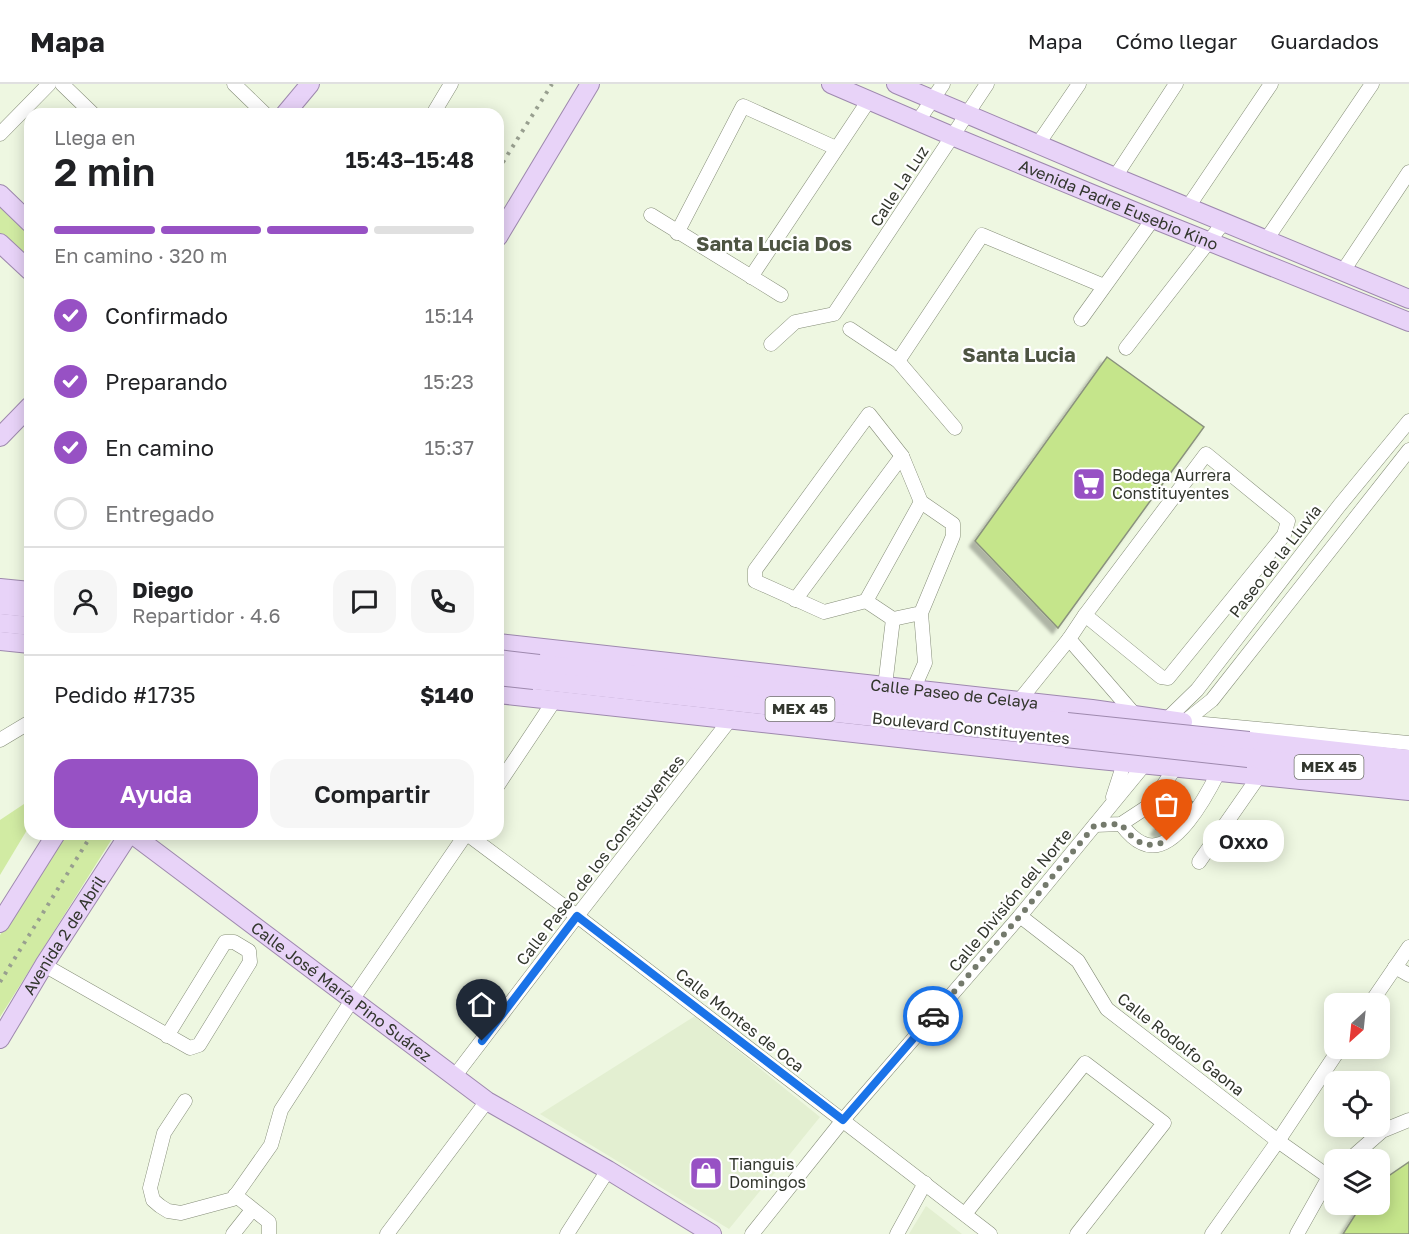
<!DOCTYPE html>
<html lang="es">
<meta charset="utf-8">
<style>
:root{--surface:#fff;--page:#f6f6f6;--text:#202124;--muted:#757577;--line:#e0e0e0;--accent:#9751c4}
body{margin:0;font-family:"Golos Text",sans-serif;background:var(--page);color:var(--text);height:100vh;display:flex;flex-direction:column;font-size:22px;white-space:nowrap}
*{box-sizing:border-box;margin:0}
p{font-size:20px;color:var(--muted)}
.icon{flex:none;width:33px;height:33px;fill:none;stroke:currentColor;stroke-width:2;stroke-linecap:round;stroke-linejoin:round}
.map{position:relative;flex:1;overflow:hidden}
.side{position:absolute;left:24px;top:24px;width:480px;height:732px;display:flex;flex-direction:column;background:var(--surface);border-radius:18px;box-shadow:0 3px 15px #0003}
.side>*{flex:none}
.needle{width:39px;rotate:207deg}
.controls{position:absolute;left:1324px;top:909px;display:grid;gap:12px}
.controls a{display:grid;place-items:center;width:66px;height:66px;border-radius:12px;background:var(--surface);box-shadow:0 3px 15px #0003;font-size:30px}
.pin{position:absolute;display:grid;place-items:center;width:51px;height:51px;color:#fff;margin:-62px -26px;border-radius:50% 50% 50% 0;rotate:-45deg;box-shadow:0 0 6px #0007}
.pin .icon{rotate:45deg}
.courier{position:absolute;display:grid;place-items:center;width:60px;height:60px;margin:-30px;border:4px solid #1a73e8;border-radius:50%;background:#fff;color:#222;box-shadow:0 2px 8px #0007}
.bubble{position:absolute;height:42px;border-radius:18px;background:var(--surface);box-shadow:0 3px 15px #0003;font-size:20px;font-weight:600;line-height:42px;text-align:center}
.summary em{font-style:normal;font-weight:600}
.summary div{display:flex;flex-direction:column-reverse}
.summary{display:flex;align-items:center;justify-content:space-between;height:102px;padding:0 30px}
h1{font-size:39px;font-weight:600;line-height:45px}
.bar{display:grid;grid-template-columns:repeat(4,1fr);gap:9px 6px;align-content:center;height:72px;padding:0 30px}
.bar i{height:8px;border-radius:4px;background:var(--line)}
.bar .selected{background:var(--accent)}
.bar p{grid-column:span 4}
.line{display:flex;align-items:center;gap:15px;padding:0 30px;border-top:2px solid var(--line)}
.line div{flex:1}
.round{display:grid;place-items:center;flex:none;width:63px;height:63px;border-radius:18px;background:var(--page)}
ol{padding:0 30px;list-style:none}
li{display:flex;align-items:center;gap:18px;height:66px}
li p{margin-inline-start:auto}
li .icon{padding:6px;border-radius:50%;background:var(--accent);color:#fff;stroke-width:4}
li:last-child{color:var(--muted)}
li i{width:33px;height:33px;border:3px solid var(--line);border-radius:50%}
.cta{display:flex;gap:12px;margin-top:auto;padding:12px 30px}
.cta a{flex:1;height:69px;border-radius:18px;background:var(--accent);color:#fff;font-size:24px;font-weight:600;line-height:69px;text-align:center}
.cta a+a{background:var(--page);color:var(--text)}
header{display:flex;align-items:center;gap:36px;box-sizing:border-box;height:84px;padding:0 30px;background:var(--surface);border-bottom:2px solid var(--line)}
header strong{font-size:28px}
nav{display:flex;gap:33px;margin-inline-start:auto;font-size:21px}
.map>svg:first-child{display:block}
</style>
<header>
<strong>Mapa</strong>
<nav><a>Mapa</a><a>Cómo llegar</a><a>Guardados</a></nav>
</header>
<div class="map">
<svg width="1409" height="1150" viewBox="0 0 1409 1150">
<defs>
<filter id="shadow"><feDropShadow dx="-5.5" dy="5.5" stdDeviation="1.5" flood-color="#0004"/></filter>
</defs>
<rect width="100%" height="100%" fill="#eef7e1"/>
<g fill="#e3efd1">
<path d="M695,932L820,1033L729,1145L540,1030Z"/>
<path d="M926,1122L962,1150H909Z"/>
</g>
<g fill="#d1eba3">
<path d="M0,121L30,150V179L0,150Z"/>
<path d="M30,716V741L0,791V736Z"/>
<path d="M63,750H115L0,933V851Z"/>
</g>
<g fill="#c5e58b" stroke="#8a927d" stroke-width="1.5" filter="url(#shadow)">
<path d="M1107,273L1204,343L1058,544L975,457Z"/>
<path d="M1182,711L1194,719L1168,754L1156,745Z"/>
<path d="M1409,1078V1150H1343L1362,1120H1380V1101L1387,1093Z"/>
</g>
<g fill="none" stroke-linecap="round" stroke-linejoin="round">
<defs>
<g id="minor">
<path d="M62,0L93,30"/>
<path d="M234,0L265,30"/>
<path d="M433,30L451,0"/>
<path d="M918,37L943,0"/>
<path d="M0,50L49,0"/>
<path d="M1038,60L1079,0"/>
<path d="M1115,93L1176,0"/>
<path d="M1188,123L1271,0"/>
<path d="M651,131L781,211"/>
<path d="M677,149L743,22L836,64"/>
<path d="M1266,156L1372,0"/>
<path d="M1343,187L1409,88"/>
<path d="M751,193L869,16"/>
<path d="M1081,235L1153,135"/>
<path d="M850,245L898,277L955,344"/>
<path d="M771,260L795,238L834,230L987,0"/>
<path d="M1126,264L1224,138"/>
<path d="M898,277L982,151L1104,202"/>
<path d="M1206,370L1288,437L1284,451L1168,594L1161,593L1085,531Z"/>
<path d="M795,516L902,372"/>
<path d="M866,517L921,418"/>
<path d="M1085,531L1069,555L1135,631"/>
<path d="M885,602L893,535"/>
<path d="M913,606L925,579L921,529L953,452V440L921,418L902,372L869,330L755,486V497L824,528L866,517L893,535L921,529"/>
<path d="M1019,617L1069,555"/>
<path d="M1183,638L1409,659"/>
<path d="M1162,640L1197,606L1339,422L1409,337"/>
<path d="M1178,643L1212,616L1409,366"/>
<path d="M0,656L30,638"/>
<path d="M498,701L554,617"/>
<path d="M1113,713L1124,679L1130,673"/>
<path d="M1121,740C1127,748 1133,755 1142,759C1174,775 1208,709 1219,687L1214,684"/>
<path d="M1095,741L1121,740L1150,721L1175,684"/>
<path d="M467,750L577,832L990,1150"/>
<path d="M1199,778L1259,692"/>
<path d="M1020,832L1078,877L1107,925L1278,1057L1329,1093"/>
<path d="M44,881L190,964L199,961L250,878L249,867L234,858H225L167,952"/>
<path d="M1395,883L1409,891"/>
<path d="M1370,920L1409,863"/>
<path d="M454,993L577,832L729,637"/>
<path d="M185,1017L164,1049L150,1104L153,1116L160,1122L168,1127L181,1129L233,1115L271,1061L281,1026L352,916L466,750"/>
<path d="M1349,1076L1382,1047L1409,1036"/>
<path d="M235,1111L269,1138V1150"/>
<path d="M965,1130L1085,979L1164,1039L1077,1150"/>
<path d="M233,1150L252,1126"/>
<path d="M387,1150L487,1017"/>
<path d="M567,1150L608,1086"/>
<path d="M752,1150L843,1036L1020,832L1149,675"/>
<path d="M897,1150L925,1099"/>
<path d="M1212,1150L1278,1057L1340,964"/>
<path d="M1297,1150L1329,1093L1335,1088"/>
</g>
<g id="major">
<path id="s1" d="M831,0L952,52L1153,135L1409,238"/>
<path d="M896,0L1115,93L1409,215"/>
<path d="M285,30L310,0"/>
<path d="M0,110L30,139"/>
<path d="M498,153L590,0"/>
<path d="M0,159L30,187"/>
<path d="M0,353L30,322"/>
<path d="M0,504L30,507"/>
<path d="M0,521L30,524"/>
<path d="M0,539L30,542"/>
<path d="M0,557L30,560"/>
<path id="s2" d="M498,559L1092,625L1183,638"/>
<path d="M539,580L1067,638"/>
<path d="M534,596L1066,654"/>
<path d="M498,610L1080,674L1409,707"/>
<path d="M1249,657L1409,675"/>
<path d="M1248,674L1409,691"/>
<path id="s3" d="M132,750L487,1017L608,1086L712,1150"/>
<path d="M0,839L56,750"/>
<path id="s4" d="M0,955L44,881L129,750"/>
</g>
</defs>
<use href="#minor" stroke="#858d78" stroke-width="15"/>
<use href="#major" stroke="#9e89ae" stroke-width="20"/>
<use href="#minor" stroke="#fff" stroke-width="14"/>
<use href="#major" stroke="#e8d3f8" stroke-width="18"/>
<g stroke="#989f8f" stroke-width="4" stroke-dasharray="3 6" stroke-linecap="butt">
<path d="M498,86L552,0"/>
<path d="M0,898L92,750"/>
</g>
<defs>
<g id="major-bridge">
<path d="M498,575L539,580"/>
<path d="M498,592L534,596"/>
<path d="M1067,638L1249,657"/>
<path d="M1066,654L1248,674"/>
</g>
</defs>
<use href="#major-bridge" stroke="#9e89ae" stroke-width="20" stroke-linecap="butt"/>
<use href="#major-bridge" stroke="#e8d3f8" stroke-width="18"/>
</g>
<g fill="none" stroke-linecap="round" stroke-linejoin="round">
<path stroke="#747a6c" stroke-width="6" stroke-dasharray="0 10.8" d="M933,932L1020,832L1095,741L1121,740C1135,758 1145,766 1167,757"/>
<path stroke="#1a73e8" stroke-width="8" d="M482,957L577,832L843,1036L933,932"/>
</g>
<defs>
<symbol id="supermarket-square" viewBox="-11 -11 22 22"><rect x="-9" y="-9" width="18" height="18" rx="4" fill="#9751c4" stroke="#fff"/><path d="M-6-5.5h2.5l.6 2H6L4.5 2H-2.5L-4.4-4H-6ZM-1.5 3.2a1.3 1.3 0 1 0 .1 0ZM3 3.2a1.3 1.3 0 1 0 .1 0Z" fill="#fff"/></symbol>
<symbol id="shop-square" viewBox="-11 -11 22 22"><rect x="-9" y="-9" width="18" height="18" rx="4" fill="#9751c4" stroke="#fff"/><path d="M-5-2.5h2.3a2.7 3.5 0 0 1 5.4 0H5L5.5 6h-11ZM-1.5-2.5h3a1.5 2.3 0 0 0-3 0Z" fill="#fff"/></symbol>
</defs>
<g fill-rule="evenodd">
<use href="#supermarket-square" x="1070" y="381" width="38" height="38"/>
<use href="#shop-square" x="687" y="1070" width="38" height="38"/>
</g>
<g text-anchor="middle" stroke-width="4.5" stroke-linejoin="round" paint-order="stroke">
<g fill="#fff" stroke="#70726c" stroke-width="1.5">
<rect x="765.5" y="613" width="69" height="24" rx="4.5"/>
<rect x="1294.5" y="671" width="69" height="24" rx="4.5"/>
</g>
<g font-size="15" font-weight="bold" fill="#32362d">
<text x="800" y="630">MEX 45</text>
<text x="1329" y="688">MEX 45</text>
</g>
<g font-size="16" fill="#32362d" stroke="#fff">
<text transform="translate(899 102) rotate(-57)" y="6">Calle La Luz</text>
<text dy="6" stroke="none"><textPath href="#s1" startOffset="312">Avenida Padre Eusebio Kino</textPath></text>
<text transform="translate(1275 477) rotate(-52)" y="6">Paseo de la Lluvia</text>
<text dy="6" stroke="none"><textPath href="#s2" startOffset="459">Calle Paseo de Celaya</textPath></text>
<text transform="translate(971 644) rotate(6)" y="6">Boulevard Constituyentes</text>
<text transform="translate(600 776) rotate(-52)" y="6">Calle Paseo de los Constituyentes</text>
<text transform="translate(1010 816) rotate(-50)" y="6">Calle División del Norte</text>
<text dy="6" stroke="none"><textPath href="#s4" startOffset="122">Avenida 2 de Abril</textPath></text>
<text dy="6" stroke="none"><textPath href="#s3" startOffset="262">Calle José María Pino Suárez</textPath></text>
<text transform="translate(740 936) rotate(38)" y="6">Calle Montes de Oca</text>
<text transform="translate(1181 960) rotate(38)" y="6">Calle Rodolfo Gaona</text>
</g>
<g font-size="16" fill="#32362d" stroke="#fff" text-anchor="start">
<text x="1112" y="397">Bodega Aurrera<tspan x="1112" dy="18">Constituyentes</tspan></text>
<text x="729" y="1086">Tianguis<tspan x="729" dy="18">Domingos</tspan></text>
</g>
<g font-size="20" font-weight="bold" fill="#4d5442" stroke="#fff">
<text x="774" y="167">Santa Lucia Dos</text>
<text x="1019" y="278">Santa Lucia</text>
</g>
</g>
</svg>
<div class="controls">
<a><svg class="needle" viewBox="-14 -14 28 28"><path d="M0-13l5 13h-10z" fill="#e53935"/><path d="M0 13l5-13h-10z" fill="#757577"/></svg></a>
<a><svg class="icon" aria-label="locate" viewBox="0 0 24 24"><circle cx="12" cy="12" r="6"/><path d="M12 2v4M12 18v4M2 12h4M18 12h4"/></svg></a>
<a><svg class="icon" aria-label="layers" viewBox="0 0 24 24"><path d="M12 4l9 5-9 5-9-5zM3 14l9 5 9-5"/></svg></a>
</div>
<div class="pin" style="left:1167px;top:757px;background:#ea580c"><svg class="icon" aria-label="bag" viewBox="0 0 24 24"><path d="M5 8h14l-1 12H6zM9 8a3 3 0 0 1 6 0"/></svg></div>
<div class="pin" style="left:482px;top:957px;background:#1f2937"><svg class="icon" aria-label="home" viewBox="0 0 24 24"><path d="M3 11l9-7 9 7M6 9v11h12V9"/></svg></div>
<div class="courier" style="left:933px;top:932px"><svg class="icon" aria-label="car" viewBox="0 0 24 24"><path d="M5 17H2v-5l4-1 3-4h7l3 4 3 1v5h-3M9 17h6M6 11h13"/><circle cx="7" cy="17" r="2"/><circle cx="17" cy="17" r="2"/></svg></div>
<div class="bubble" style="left:1203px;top:736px;width:81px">Oxxo</div>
<section class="side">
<div class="summary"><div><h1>2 min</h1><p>Llega en</p></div><em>15:43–15:48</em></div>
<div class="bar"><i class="selected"></i><i class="selected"></i><i class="selected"></i><i></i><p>En camino · 320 m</p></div>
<ol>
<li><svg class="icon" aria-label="check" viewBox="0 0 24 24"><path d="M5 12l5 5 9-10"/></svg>Confirmado<p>15:14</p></li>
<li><svg class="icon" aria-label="check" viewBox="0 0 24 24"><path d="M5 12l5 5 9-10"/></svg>Preparando<p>15:23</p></li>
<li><svg class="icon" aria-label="check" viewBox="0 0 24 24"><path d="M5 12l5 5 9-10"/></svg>En camino<p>15:37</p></li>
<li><i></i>Entregado</li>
</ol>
<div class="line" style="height:108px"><a class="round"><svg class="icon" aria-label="person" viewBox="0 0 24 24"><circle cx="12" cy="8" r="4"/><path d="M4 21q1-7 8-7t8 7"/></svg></a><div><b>Diego</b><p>Repartidor · 4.6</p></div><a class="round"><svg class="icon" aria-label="chat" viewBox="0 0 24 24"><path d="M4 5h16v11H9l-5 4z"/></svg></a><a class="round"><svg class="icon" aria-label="phone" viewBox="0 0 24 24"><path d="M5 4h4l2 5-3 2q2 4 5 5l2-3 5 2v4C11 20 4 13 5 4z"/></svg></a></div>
<div class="line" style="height:78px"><div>Pedido #1735</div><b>$140</b></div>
<div class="cta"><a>Ayuda</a><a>Compartir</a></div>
</section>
</div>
